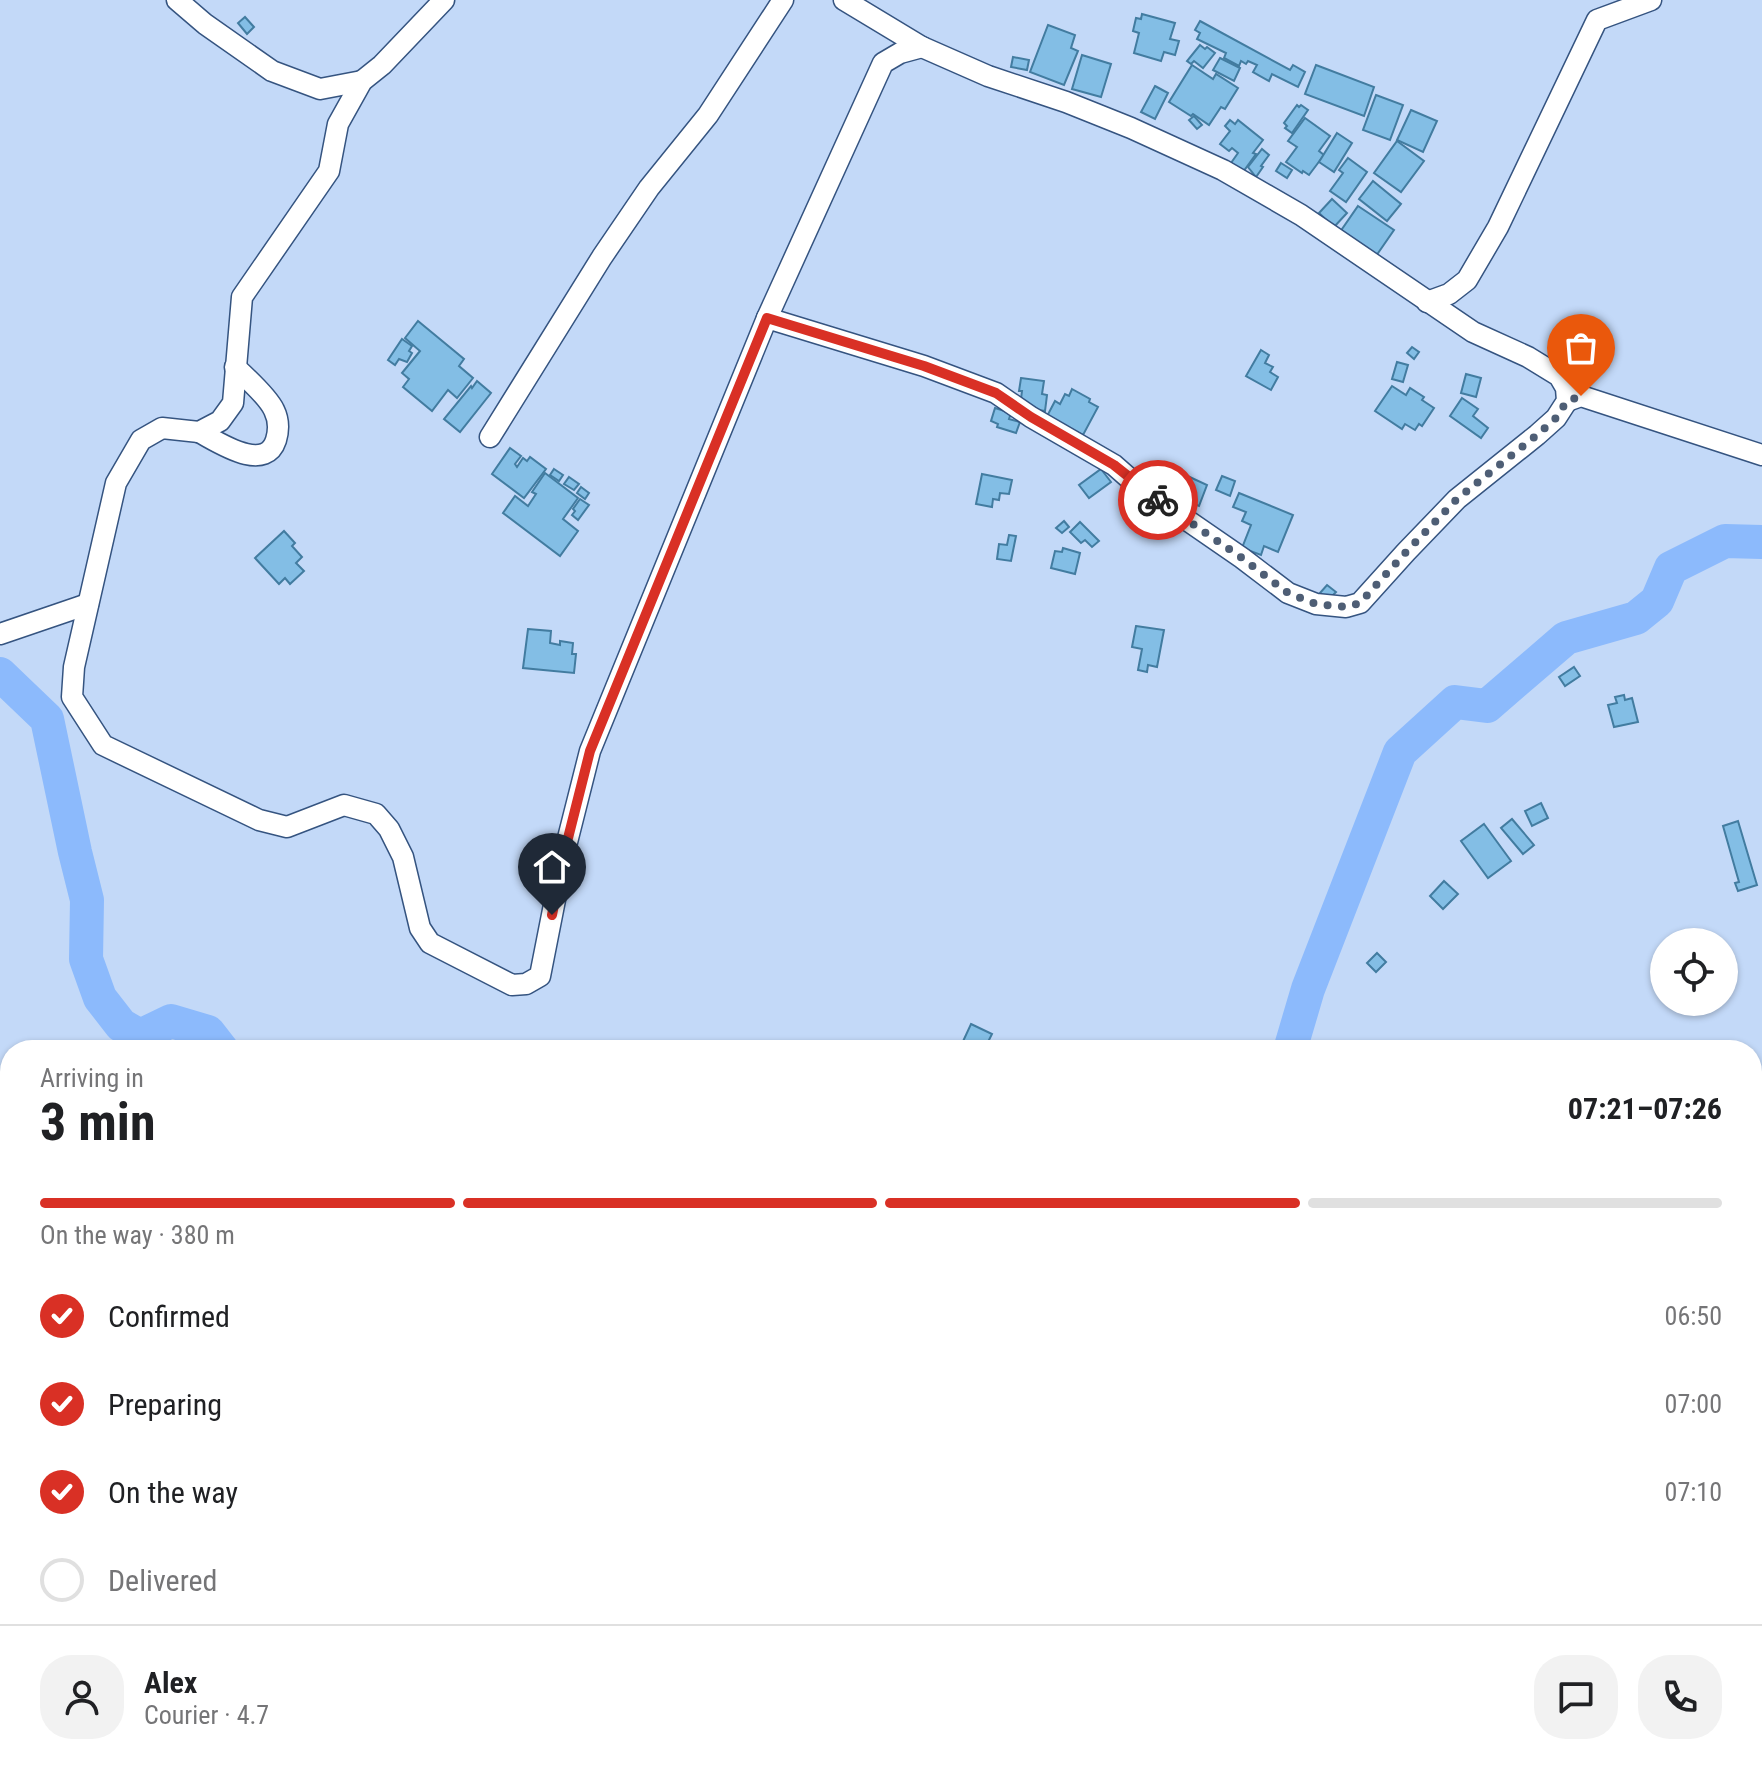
<!DOCTYPE html>
<meta charset="utf-8">
<style>
:root{--surface:#fff;--page:#f2f2f2;--text:#202124;--muted:#757577;--line:#e0e0e0;--accent:#d93025}
body{margin:0;font-family:"Roboto Condensed",sans-serif;background:var(--page);color:var(--text);height:100vh;display:flex;flex-direction:column;font-size:30px;white-space:nowrap}
*{box-sizing:border-box;margin:0}
p{font-size:26px;color:var(--muted)}
.icon{flex:none;width:44px;height:44px;fill:none;stroke:currentColor;stroke-width:2;stroke-linecap:round;stroke-linejoin:round}
.map{position:relative;flex:1;overflow:hidden}
.details{position:absolute;left:0px;top:1040px;width:1762px;height:744px;display:flex;flex-direction:column;background:var(--surface);border-radius:32px 32px 0 0;box-shadow:0 2px 6px #0004}
.details>*{flex:none}
.controls{position:absolute;left:1650px;top:928px;display:grid;gap:16px}
.controls a{display:grid;place-items:center;width:88px;height:88px;border-radius:50%;background:var(--surface);box-shadow:0 2px 6px #0004;font-size:40px}
.pin{position:absolute;display:grid;place-items:center;width:68px;height:68px;color:#fff;margin:-82px -34px;border-radius:50% 50% 50% 0;rotate:-45deg;box-shadow:0 0 8px #0007}
.pin .icon{rotate:45deg}
.courier{position:absolute;display:grid;place-items:center;width:80px;height:80px;margin:-40px;border:6px solid #d93025;border-radius:50%;background:#fff;color:#222;box-shadow:0 2px 10px #0007}
.head em{font-style:normal;font-weight:700}
.head div{display:flex;flex-direction:column-reverse}
.head{display:flex;align-items:center;justify-content:space-between;height:136px;padding:0 40px}
h1{font-size:52px;font-weight:700;line-height:60px}
.bar{display:grid;grid-template-columns:repeat(4,1fr);gap:12px 8px;align-content:center;height:96px;padding:0 40px}
.bar i{height:10px;border-radius:6px;background:var(--line)}
.bar .on{background:var(--accent)}
.bar p{grid-column:span 4}
.line{display:flex;align-items:center;gap:20px;padding:0 40px;border-top:2px solid var(--line)}
.line div{flex:1}
.round{display:grid;place-items:center;flex:none;width:84px;height:84px;border-radius:32px;background:var(--page)}
ol{padding:0 40px;list-style:none}
li{display:flex;align-items:center;gap:24px;height:88px}
li p{margin-inline-start:auto}
li .icon{padding:8px;border-radius:50%;background:var(--accent);color:#fff;stroke-width:4}
li:last-child{color:var(--muted)}
li i{width:44px;height:44px;border:4px solid var(--line);border-radius:50%}
.map>svg:first-child{display:block}
</style>
<div class="map">
<svg width="1762" height="1784" viewBox="0 0 1762 1784">
<rect width="100%" height="100%" fill="#c3d9f8"/>
<g fill="none" stroke-linecap="round" stroke-linejoin="round">
<g stroke="#8cbafc" stroke-width="34">
<path d="M0,674L47,719L75,852L87,900L86,959L100,998L121,1025L140,1036L171,1021L208,1032L222,1050"/>
<path d="M1290,1050L1308,989L1400,752L1455,702L1487,706L1566,638L1636,618L1657,601L1671,568L1725,541L1762,542"/>
</g>
</g>
<g fill="#83bee5" stroke="#427ca0" stroke-width="2">
<path d="M1142,14L1175,23L1170,39L1179,41L1175,55L1164,52L1161,61L1134,53L1139,33L1133,31L1136,18L1141,19Z"/>
<path d="M245,17L254,27L247,34L238,23Z"/>
<path d="M1200,21L1290,70L1293,65L1305,72L1298,87L1272,74L1269,81L1253,72L1257,65L1248,61L1246,64L1241,61L1239,66L1224,58L1226,53L1197,39L1200,33L1195,30Z"/>
<path d="M1048,25L1075,35L1071,48L1078,51L1064,85L1030,72Z"/>
<path d="M1200,45L1205,49L1207,47L1215,53L1203,68L1194,61L1191,64L1187,61Z"/>
<path d="M1082,55L1111,64L1101,97L1072,89Z"/>
<path d="M1013,57L1029,60L1027,70L1011,67Z"/>
<path d="M1220,58L1240,68L1234,81L1213,70Z"/>
<path d="M1192,65L1213,79L1216,74L1238,88L1225,109L1221,107L1209,125L1193,114L1191,116L1169,102Z"/>
<path d="M1316,65L1374,87L1364,116L1305,94Z"/>
<path d="M1155,86L1168,93L1155,119L1141,112Z"/>
<path d="M1376,95L1403,105L1390,140L1363,130Z"/>
<path d="M1297,105L1299,107L1301,105L1308,110L1292,133L1285,128L1287,126L1284,123Z"/>
<path d="M1411,110L1437,121L1423,152L1397,140Z"/>
<path d="M1194,116L1202,125L1197,129L1189,120Z"/>
<path d="M1305,118L1330,136L1319,151L1324,155L1309,175L1303,171L1302,173L1286,162L1297,147L1288,141Z"/>
<path d="M1230,120L1235,124L1238,120L1263,140L1253,153L1256,154L1243,172L1231,163L1238,153L1232,148L1229,151L1220,144L1230,131L1225,126Z"/>
<path d="M1337,133L1352,143L1334,172L1319,162Z"/>
<path d="M1397,141L1424,161L1401,192L1374,173Z"/>
<path d="M1262,149L1269,155L1261,166L1263,167L1256,177L1248,167Z"/>
<path d="M1348,158L1367,172L1346,202L1330,191L1343,173L1339,170Z"/>
<path d="M1281,163L1292,170L1287,178L1276,171Z"/>
<path d="M1373,181L1401,204L1387,221L1359,199Z"/>
<path d="M1332,199L1347,213L1334,227L1319,213Z"/>
<path d="M1358,206L1394,230L1376,256L1340,232Z"/>
<path d="M418,321L464,359L459,366L473,378L457,398L448,390L432,411L403,387L409,379L402,373L420,351L405,338Z"/>
<path d="M402,339L412,346L409,351L412,353L407,362L399,359L395,365L388,360Z"/>
<path d="M1412,347L1419,352L1414,359L1407,353Z"/>
<path d="M1261,350L1269,355L1265,363L1273,367L1270,372L1278,377L1271,390L1246,376Z"/>
<path d="M1397,362L1408,365L1403,382L1392,379Z"/>
<path d="M1466,374L1481,378L1476,397L1461,393Z"/>
<path d="M1021,378L1044,381L1042,394L1047,395L1045,411L1020,407L1022,391H1019Z"/>
<path d="M477,381L491,393L460,432L444,419L471,386L472,388Z"/>
<path d="M1392,386L1406,395L1410,388L1424,397L1422,400L1434,408L1422,426L1419,424L1415,430L1405,424L1402,429L1375,411Z"/>
<path d="M1072,389L1090,399L1089,402L1098,407L1083,435L1077,432L1075,437L1044,422L1055,401L1060,404L1065,394L1069,396Z"/>
<path d="M1462,398L1478,409L1473,416L1488,428L1481,438L1450,416Z"/>
<path d="M995,408L1011,413L1009,419L1020,422L1016,433L997,427L998,424L991,421Z"/>
<path d="M510,448L521,456L515,464L517,467L523,458L527,461L530,457L546,469L524,498L492,474Z"/>
<path d="M1165,462L1181,469L1179,472L1207,485L1199,506L1185,500L1182,507L1148,485L1156,466L1162,468Z"/>
<path d="M554,469L563,475L559,481L550,475Z"/>
<path d="M1101,469L1111,482L1089,498L1079,485Z"/>
<path d="M545,473L578,498L563,519L578,531L560,556L503,513L515,496L528,506L536,494L532,492Z"/>
<path d="M982,474L1012,480L1009,494L1000,493L999,500L993,499L992,507L976,504Z"/>
<path d="M1222,476L1235,481L1230,496L1216,490Z"/>
<path d="M569,477L579,484L574,490L564,484Z"/>
<path d="M581,487L589,493L585,499L577,493Z"/>
<path d="M1239,493L1293,515L1278,552L1264,546L1261,555L1242,548L1251,525L1242,521L1246,512L1233,507Z"/>
<path d="M580,499L589,505L578,520L572,515L575,511L573,509Z"/>
<path d="M1064,521L1069,527L1062,533L1056,528Z"/>
<path d="M1080,522L1099,541L1092,547L1085,540L1081,543L1070,532Z"/>
<path d="M284,531L295,543L292,546L302,557L296,563L304,571L290,584L285,578L279,584L255,558Z"/>
<path d="M1009,535L1016,536L1011,561L997,559L999,544L1007,545Z"/>
<path d="M1063,548L1080,553L1075,574L1051,568L1055,551L1062,552Z"/>
<path d="M1327,585L1336,592L1328,600L1320,593Z"/>
<path d="M1136,626L1164,630L1157,667L1148,665L1147,672L1138,670L1142,649L1132,647Z"/>
<path d="M528,629L551,631L550,643L560,645V641L573,643L572,654H576L574,673L523,668Z"/>
<path d="M1574,667L1580,676L1565,686L1559,677Z"/>
<path d="M1624,695L1625,700L1632,698L1638,722L1614,727L1608,705L1617,703L1615,697Z"/>
<path d="M1541,803L1548,818L1532,826L1525,811Z"/>
<path d="M1512,819L1534,845L1523,854L1501,828Z"/>
<path d="M1738,821L1757,885L1738,891L1735,883L1739,882L1723,826Z"/>
<path d="M1484,824L1511,861L1488,878L1461,841Z"/>
<path d="M1444,881L1458,894L1443,909L1430,896Z"/>
<path d="M1377,953L1386,962L1376,972L1367,963Z"/>
<path d="M971,1024L992,1034L984,1050H959Z"/>
<path d="M1762,1086V1125L1752,1117V1099Z"/>
<path d="M1752,1171L1762,1176L1754,1191L1752,1190Z"/>
<path d="M1752,1301L1762,1303V1331L1752,1329Z"/>
</g>
<g fill="none" stroke-linecap="round" stroke-linejoin="round">
<defs>
<g id="minor">
<path d="M177,0L205,24L272,71L320,89L362,81"/>
<path d="M444,0L382,65L362,81L338,124L329,171L242,297L233,403L220,421L199,432L162,428L141,440L116,483L74,667L72,697L103,745L259,820L287,827L344,805L376,814L389,829L403,857L420,928L430,943L512,985L526,984L540,976L564,854L590,751L767,318L883,63L900,53L922,47"/>
<path d="M1427,302L1449,294L1467,280L1498,227L1597,20L1651,0"/>
<path d="M767,318L924,366L996,393L1031,417L1114,465L1139,487L1242,558L1288,593L1316,604L1346,607L1360,603L1406,552L1457,499L1537,435L1556,418L1567,401L1566,388L1559,376L1528,357L1473,332L1301,215L1223,170L1131,128L1066,102L988,76L922,47L844,0"/>
<path d="M1567,401L1581,396L1762,455"/>
<path d="M199,432C218,442 265,474 276,440C279,430 279,420 274,410C268,397 246,377 235,367"/>
<path d="M490,437L602,257L649,188L708,115L783,0"/>
<path d="M0,634L88,604"/>
<path d="M0,1407L10,1416"/>
</g>
</defs>
<use href="#minor" stroke="#355480" stroke-width="23"/>
<use href="#minor" stroke="#fff" stroke-width="20"/>
</g>
<g fill="none" stroke-linecap="round" stroke-linejoin="round">
<path stroke="#4e5e75" stroke-width="8" stroke-dasharray="0 14.4" d="M1158,500L1242,558L1288,593L1316,604L1346,607L1360,603L1406,552L1457,499L1537,435L1556,418L1567,401L1581,396"/>
<path stroke="#d93025" stroke-width="10" d="M552,915L564,854L590,751L767,318L924,366L996,393L1031,417L1114,465L1158,500"/>
</g>
</svg>
<div class="controls">
<a><svg class="icon" aria-label="locate" viewBox="0 0 24 24"><circle cx="12" cy="12" r="6"/><path d="M12 2v4M12 18v4M2 12h4M18 12h4"/></svg></a>
</div>
<div class="pin" style="left:1581px;top:396px;background:#ea580c"><svg class="icon" aria-label="bag" viewBox="0 0 24 24"><path d="M5 8h14l-1 12H6zM9 8a3 3 0 0 1 6 0"/></svg></div>
<div class="pin" style="left:552px;top:915px;background:#1f2937"><svg class="icon" aria-label="home" viewBox="0 0 24 24"><path d="M3 11l9-7 9 7M6 9v11h12V9"/></svg></div>
<div class="courier" style="left:1158px;top:500px"><svg class="icon" aria-label="bike" viewBox="0 0 24 24"><circle cx="6" cy="16" r="4"/><circle cx="18" cy="16" r="4"/><path d="M6 16l4-8h5l3 8M10 8l3 8H6M13 5h3"/></svg></div>
<section class="details">
<div class="head"><div><h1>3 min</h1><p>Arriving in</p></div><em>07:21–07:26</em></div>
<div class="bar"><i class="on"></i><i class="on"></i><i class="on"></i><i></i><p>On the way · 380 m</p></div>
<ol>
<li><svg class="icon" aria-label="check" viewBox="0 0 24 24"><path d="M5 12l5 5 9-10"/></svg>Confirmed<p>06:50</p></li>
<li><svg class="icon" aria-label="check" viewBox="0 0 24 24"><path d="M5 12l5 5 9-10"/></svg>Preparing<p>07:00</p></li>
<li><svg class="icon" aria-label="check" viewBox="0 0 24 24"><path d="M5 12l5 5 9-10"/></svg>On the way<p>07:10</p></li>
<li><i></i>Delivered</li>
</ol>
<div class="line" style="height:144px"><a class="round"><svg class="icon" aria-label="person" viewBox="0 0 24 24"><circle cx="12" cy="8" r="4"/><path d="M4 21q1-7 8-7t8 7"/></svg></a><div><b>Alex</b><p>Courier · 4.7</p></div><a class="round"><svg class="icon" aria-label="chat" viewBox="0 0 24 24"><path d="M4 5h16v11H9l-5 4z"/></svg></a><a class="round"><svg class="icon" aria-label="phone" viewBox="0 0 24 24"><path d="M5 4h4l2 5-3 2q2 4 5 5l2-3 5 2v4C11 20 4 13 5 4z"/></svg></a></div>
</section>
</div>
